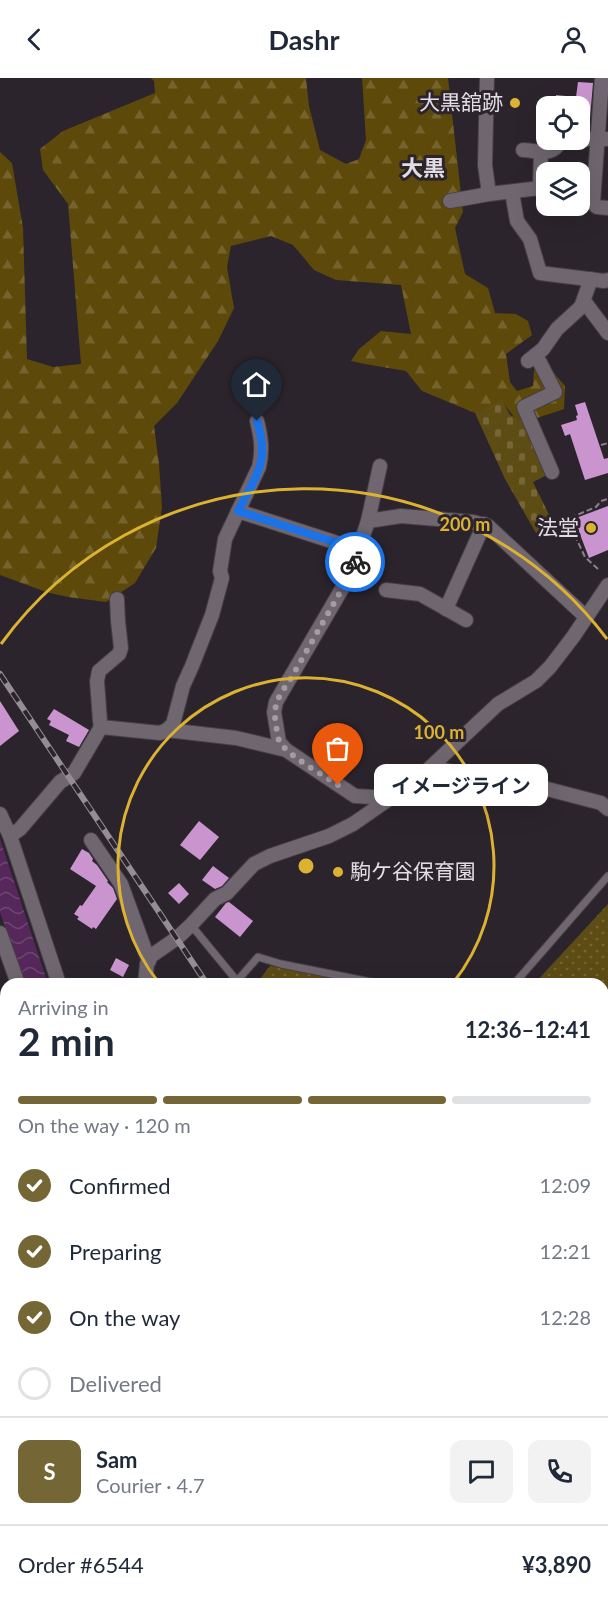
<!DOCTYPE html>
<meta charset="utf-8">
<style>
:root{--surface:#fff;--page:#f2f2f3;--text:#1f2937;--muted:#747a83;--line:#e0e1e3;--accent:#746735}
body{margin:0;font-family:Lato,"Noto Sans JP",sans-serif;background:var(--page);color:var(--text);height:100vh;display:flex;flex-direction:column;font-size:22px;white-space:nowrap}
*{box-sizing:border-box;margin:0}
p{font-size:20px;color:var(--muted)}
.icon{flex:none;width:33px;height:33px;fill:none;stroke:currentColor;stroke-width:2;stroke-linecap:round;stroke-linejoin:round}
.map{position:relative;flex:1;overflow:hidden}
.drawer{position:absolute;left:0px;top:900px;width:609px;height:638px;display:flex;flex-direction:column;background:var(--surface);border-radius:18px 18px 0 0;box-shadow:0 6px 24px #0002}
.drawer>*{flex:none}
.tools{position:absolute;left:536px;top:18px;display:grid;gap:12px}
.tools a{display:grid;place-items:center;width:54px;height:54px;border-radius:12px;background:var(--surface);box-shadow:0 6px 24px #0002;font-size:30px}
.pin{position:absolute;display:grid;place-items:center;width:51px;height:51px;color:#fff;margin:-62px -26px;border-radius:50% 50% 50% 0;rotate:-45deg;box-shadow:0 0 6px #0007}
.pin .icon{rotate:45deg}
.courier{position:absolute;display:grid;place-items:center;width:60px;height:60px;margin:-30px;border:4px solid #1a73e8;border-radius:50%;background:#fff;color:#222;box-shadow:0 2px 8px #0007}
.bubble{position:absolute;height:42px;border-radius:12px;background:var(--surface);box-shadow:0 6px 24px #0002;font-size:20px;font-weight:700;line-height:42px;text-align:center}
.summary em{font-style:normal;font-weight:700}
.summary div{display:flex;flex-direction:column-reverse}
.summary{display:flex;align-items:center;justify-content:space-between;height:102px;padding:0 18px}
h1{font-size:39px;font-weight:700;line-height:45px}
.bar{display:grid;grid-template-columns:repeat(4,1fr);gap:9px 6px;align-content:center;height:72px;padding:0 18px}
.bar i{height:8px;border-radius:4px;background:var(--line)}
.bar .active{background:var(--accent)}
.bar p{grid-column:span 4}
.line{display:flex;align-items:center;gap:15px;padding:0 18px;border-top:2px solid var(--line)}
.line div{flex:1}
.round{display:grid;place-items:center;flex:none;width:63px;height:63px;border-radius:12px;background:var(--page)}
ol{padding:0 18px;list-style:none}
li{display:flex;align-items:center;gap:18px;height:66px}
li p{margin-inline-start:auto}
li .icon{padding:6px;border-radius:50%;background:var(--accent);color:#fff;stroke-width:4}
li:last-child{color:var(--muted)}
li i{width:33px;height:33px;border:3px solid var(--line);border-radius:50%}
header{display:flex;justify-content:space-between;align-items:center;height:78px;padding:0 18px;background:var(--surface);font-size:27px;font-weight:700}
.map>svg:first-child{display:block}
</style>
<header><svg class="icon" aria-label="back" viewBox="0 0 24 24"><path d="M15 5l-7 7 7 7"/></svg>Dashr<svg class="icon" aria-label="person" viewBox="0 0 24 24"><circle cx="12" cy="8" r="4"/><path d="M4 21q1-7 8-7t8 7"/></svg></header>
<div class="map">
<svg width="608" height="1537" viewBox="0 0 608 1537">
<defs>
<pattern id="grass-dots" width="8" height="8" patternUnits="userSpaceOnUse" patternTransform="scale(1.5)"><rect width="8" height="8" fill="#5e4c15"/><path d="M2 2h.1M6 6h.1" fill="none" stroke="#756537" stroke-width="1.8" stroke-linecap="round"/></pattern>
<pattern id="forest-firs" width="22" height="20" patternUnits="userSpaceOnUse" patternTransform="scale(1.5)"><rect width="22" height="20" fill="#5d4909"/><path d="M5 1l3.5 6h-7zM16 11l3.5 6h-7z" fill="#74632d"/></pattern>
<pattern id="cemetery-stones" width="16" height="16" patternUnits="userSpaceOnUse" patternTransform="scale(1.5)"><rect width="16" height="16" fill="#5e4c15"/><path d="M2 7V4a2 2 0 0 1 4 0v3zM10 15v-3a2 2 0 0 1 4 0v3z" fill="#756537"/></pattern>
<pattern id="water-waves" width="16" height="10" patternUnits="userSpaceOnUse" patternTransform="scale(1.5)"><rect width="16" height="10" fill="#56275a"/><path d="M0 5q4-4 8 0t8 0" fill="none" stroke="#6e4672"/></pattern>
</defs>
<rect width="100%" height="100%" fill="#2c242c"/>
<g fill="url(#grass-dots)">
<path d="M608,826V1239L603,1241V906H534Z"/>
<path d="M270,888H271L364,906H256Z"/>
<path d="M224,1532H273L271,1537H221Z"/>
</g>
<path fill="url(#forest-firs)" d="M151,0H306L309,28L320,72L346,86L359,81L366,62L362,0H448L463,134L455,150L465,196L488,210L495,235L516,236L528,243L532,257L506,276L510,304L517,313L533,308L534,292L548,288L565,308L564,331L525,344L514,339L504,326L475,335L422,313L406,293L365,286L351,283L359,271L381,253L411,256L401,207L336,202L314,192L293,167L271,158L231,168L227,189L234,230L218,263L177,325L154,348L159,386L162,429L156,470L135,505L106,524L68,519L46,514L0,497V74L12,85L23,150L27,281L53,289L81,286L68,126L43,92L40,71L63,53L155,15L154,3Z"/>
<path fill="url(#cemetery-stones)" d="M502,322L510,337L525,344L549,396L533,404L554,447L536,455L505,401L475,335Z"/>
<path fill="url(#water-waves)" d="M0,761L48,906H24L0,834Z"/>
<g fill="#ca95ce">
<path d="M578,4L593,5L589,52H579V28H555L556,17L576,19Z"/>
<path d="M585,324L604,381L608,380V395L585,402L570,356L565,358L561,347L577,342L576,338L578,337L575,327Z"/>
<path d="M608,428V472L589,480L575,443L577,442L576,440Z"/>
<path d="M0,623L19,653L0,668Z"/>
<path d="M54,631L89,652L79,669L66,663L69,657L49,647L51,643L47,641Z"/>
<path d="M199,743L219,759L200,782L180,767Z"/>
<path d="M82,771L89,775L93,781L92,783L97,787L108,803L107,804L113,810L117,821L96,851L93,849L92,851L77,841L79,839L74,836L80,827L82,828L96,808L70,791Z"/>
<path d="M213,788L229,800L222,808L215,811L202,802Z"/>
<path d="M179,805L189,816L179,826L168,815Z"/>
<path d="M229,824L253,843L240,859L215,839L226,825Z"/>
<path d="M116,880L129,887L123,899L110,892Z"/>
</g>
<g fill="none" stroke-linecap="round" stroke-linejoin="round">
<defs>
<g id="service">
<path d="M191,847L237,903L258,879L281,886L381,906"/>
<path d="M514,906L608,798"/>
</g>
<g id="minor">
<path d="M487,0L485,87L489,116"/>
<path d="M602,0L593,125L597,129L608,130"/>
<path d="M579,61H608"/>
<path d="M523,72C540,73 553,79 561,62"/>
<path d="M512,114L517,143L530,161L540,195L604,203L608,202"/>
<path d="M450,123L489,116L540,110L541,73"/>
<path d="M584,223L608,255"/>
<path d="M536,277L555,314L524,329L552,394"/>
<path d="M528,283L543,271L557,251L581,229L591,201"/>
<path d="M238,433L359,472"/>
<path d="M368,443L401,438L473,444L488,448L586,539"/>
<path d="M386,512L420,516L466,542"/>
<path d="M117,521L118,543L121,570L119,576L99,593L97,603L100,643L101,649L160,655L167,652L236,660L286,672L355,718L391,720"/>
<path d="M446,531L484,446"/>
<path d="M167,652L173,646L183,608L192,588L212,537L222,500L220,493L225,461L259,389C263,372 261,359 257,343"/>
<path d="M286,672L279,664L274,634L276,624L350,497L368,443L380,388"/>
<path d="M432,689L486,702L509,701L601,725L608,731"/>
<path d="M0,736L10,758L59,906"/>
<path d="M10,758L20,751L60,704L74,695L101,649"/>
<path d="M91,762L121,806L149,883"/>
<path d="M0,855L18,906"/>
<path d="M145,906L147,886L151,878L177,860L191,847L215,821L227,815L254,786L270,778L329,758L353,746L418,701L498,626L536,603L550,589L573,559L608,507"/>
<path d="M603,995L608,992"/>
<path d="M105,1532V1537"/>
<path d="M278,1537L280,1532"/>
</g>
<path id="primary" d="M0,1031L6,1024"/>
<g id="trunk">
<path d="M0,926L6,930"/>
<path d="M603,1524L608,1529"/>
</g>
</defs>
<use href="#service" stroke="#453f46" stroke-width="9"/>
<use href="#minor" stroke="#453f46" stroke-width="16"/>
<use href="#primary" stroke="#453f46" stroke-width="17"/>
<use href="#trunk" stroke="#453f46" stroke-width="19"/>
<g stroke="#878188" stroke-width="2" stroke-dasharray="6 3" stroke-linecap="butt">
<path d="M601,367L608,365"/>
<path d="M567,441L563,443L570,459L574,458"/>
<path d="M552,442L563,443"/>
<path d="M598,491L585,479L567,441L596,429L601,423L608,421"/>
<path d="M603,1014L608,1012"/>
<path d="M603,1201L608,1199"/>
<path d="M603,1252L608,1251"/>
<path d="M449,1532V1537"/>
<path d="M231,1537L233,1532"/>
</g>
<use href="#service" stroke="#6f666f" stroke-width="7"/>
<use href="#minor" stroke="#6f666f" stroke-width="14"/>
<use href="#primary" stroke="#a38b53" stroke-width="15"/>
<use href="#trunk" stroke="#b4974a" stroke-width="16"/>
<defs>
<g id="rail">
<path d="M0,596L207,906"/>
<path d="M603,1425L608,1429"/>
</g>
</defs>
<use href="#rail" stroke="#938d94" stroke-width="6"/>
<use href="#rail" stroke="#2c242c" stroke-width="4" stroke-dasharray="11" stroke-linecap="butt"/>
</g>
<g fill="none" stroke-linecap="round" stroke-linejoin="round">
<path stroke="#a29ca3" stroke-width="6" stroke-dasharray="0 10.8" d="M338,707C323,697 291,679 281,666C278,662 278,658 277,653C272,630 276,621 290,602L350,497L355,484"/>
<path stroke="#1a73e8" stroke-width="8" d="M257,343C260,353 263,365 262,376C261,395 247,415 238,433L359,472L355,484"/>
</g>
<g fill="none" stroke="#dcb233" stroke-width="3">
<path d="M159 905A188 188 0 1 1 453 905"/>
<path d="M1 566A377 377 0 0 1 607 561"/>
</g>
<g fill="#dcb233" stroke="#2c242c" stroke-width="2">
<circle cx="515" cy="25" r="6"/>
<circle cx="591" cy="450" r="6"/>
<circle cx="338" cy="794" r="6"/>
</g>
<g text-anchor="middle" stroke-width="6" stroke-linejoin="round" paint-order="stroke">
<g font-size="21" fill="#e2dde3" stroke="#2c242c" text-anchor="end">
<text x="503" y="32">大黒舘跡</text>
<text x="579" y="457">法堂</text>
<text x="350" y="801" text-anchor="start">駒ケ谷保育園</text>
</g>
<g font-size="22" font-weight="bold" fill="#e2dde3" stroke="#2c242c">
<text x="423" y="98">大黒</text>
</g>
</g>
<circle cx="306" cy="788" r="9" fill="#dcb233" stroke="#2c242c" stroke-width="3"/>
<g font-size="18" text-anchor="middle" font-weight="bold" fill="#dcb233" stroke="#2c242c" stroke-width="6" stroke-linejoin="round" paint-order="stroke">
<text x="465" y="453">200 m</text>
<text x="439" y="661">100 m</text>
</g>
</svg>
<div class="tools">
<a><svg class="icon" aria-label="locate" viewBox="0 0 24 24"><circle cx="12" cy="12" r="6"/><path d="M12 2v4M12 18v4M2 12h4M18 12h4"/></svg></a>
<a><svg class="icon" aria-label="layers" viewBox="0 0 24 24"><path d="M12 4l9 5-9 5-9-5zM3 14l9 5 9-5"/></svg></a>
</div>
<div class="pin" style="left:338px;top:707px;background:#ea580c"><svg class="icon" aria-label="bag" viewBox="0 0 24 24"><path d="M5 8h14l-1 12H6zM9 8a3 3 0 0 1 6 0"/></svg></div>
<div class="pin" style="left:257px;top:343px;background:#1f2937"><svg class="icon" aria-label="home" viewBox="0 0 24 24"><path d="M3 11l9-7 9 7M6 9v11h12V9"/></svg></div>
<div class="courier" style="left:355px;top:484px"><svg class="icon" aria-label="bike" viewBox="0 0 24 24"><circle cx="6" cy="16" r="4"/><circle cx="18" cy="16" r="4"/><path d="M6 16l4-8h5l3 8M10 8l3 8H6M13 5h3"/></svg></div>
<div class="bubble" style="left:374px;top:686px;width:174px">イメージライン</div>
<section class="drawer">
<div class="summary"><div><h1>2 min</h1><p>Arriving in</p></div><em>12:36–12:41</em></div>
<div class="bar"><i class="active"></i><i class="active"></i><i class="active"></i><i></i><p>On the way · 120 m</p></div>
<ol>
<li><svg class="icon" aria-label="check" viewBox="0 0 24 24"><path d="M5 12l5 5 9-10"/></svg>Confirmed<p>12:09</p></li>
<li><svg class="icon" aria-label="check" viewBox="0 0 24 24"><path d="M5 12l5 5 9-10"/></svg>Preparing<p>12:21</p></li>
<li><svg class="icon" aria-label="check" viewBox="0 0 24 24"><path d="M5 12l5 5 9-10"/></svg>On the way<p>12:28</p></li>
<li><i></i>Delivered</li>
</ol>
<div class="line" style="height:108px"><b class="round" style="background:var(--accent);color:#fff">S</b><div><b>Sam</b><p>Courier · 4.7</p></div><a class="round"><svg class="icon" aria-label="chat" viewBox="0 0 24 24"><path d="M4 5h16v11H9l-5 4z"/></svg></a><a class="round"><svg class="icon" aria-label="phone" viewBox="0 0 24 24"><path d="M5 4h4l2 5-3 2q2 4 5 5l2-3 5 2v4C11 20 4 13 5 4z"/></svg></a></div>
<div class="line" style="height:78px"><div>Order #6544</div><b>¥3,890</b></div>
</section>
</div>
